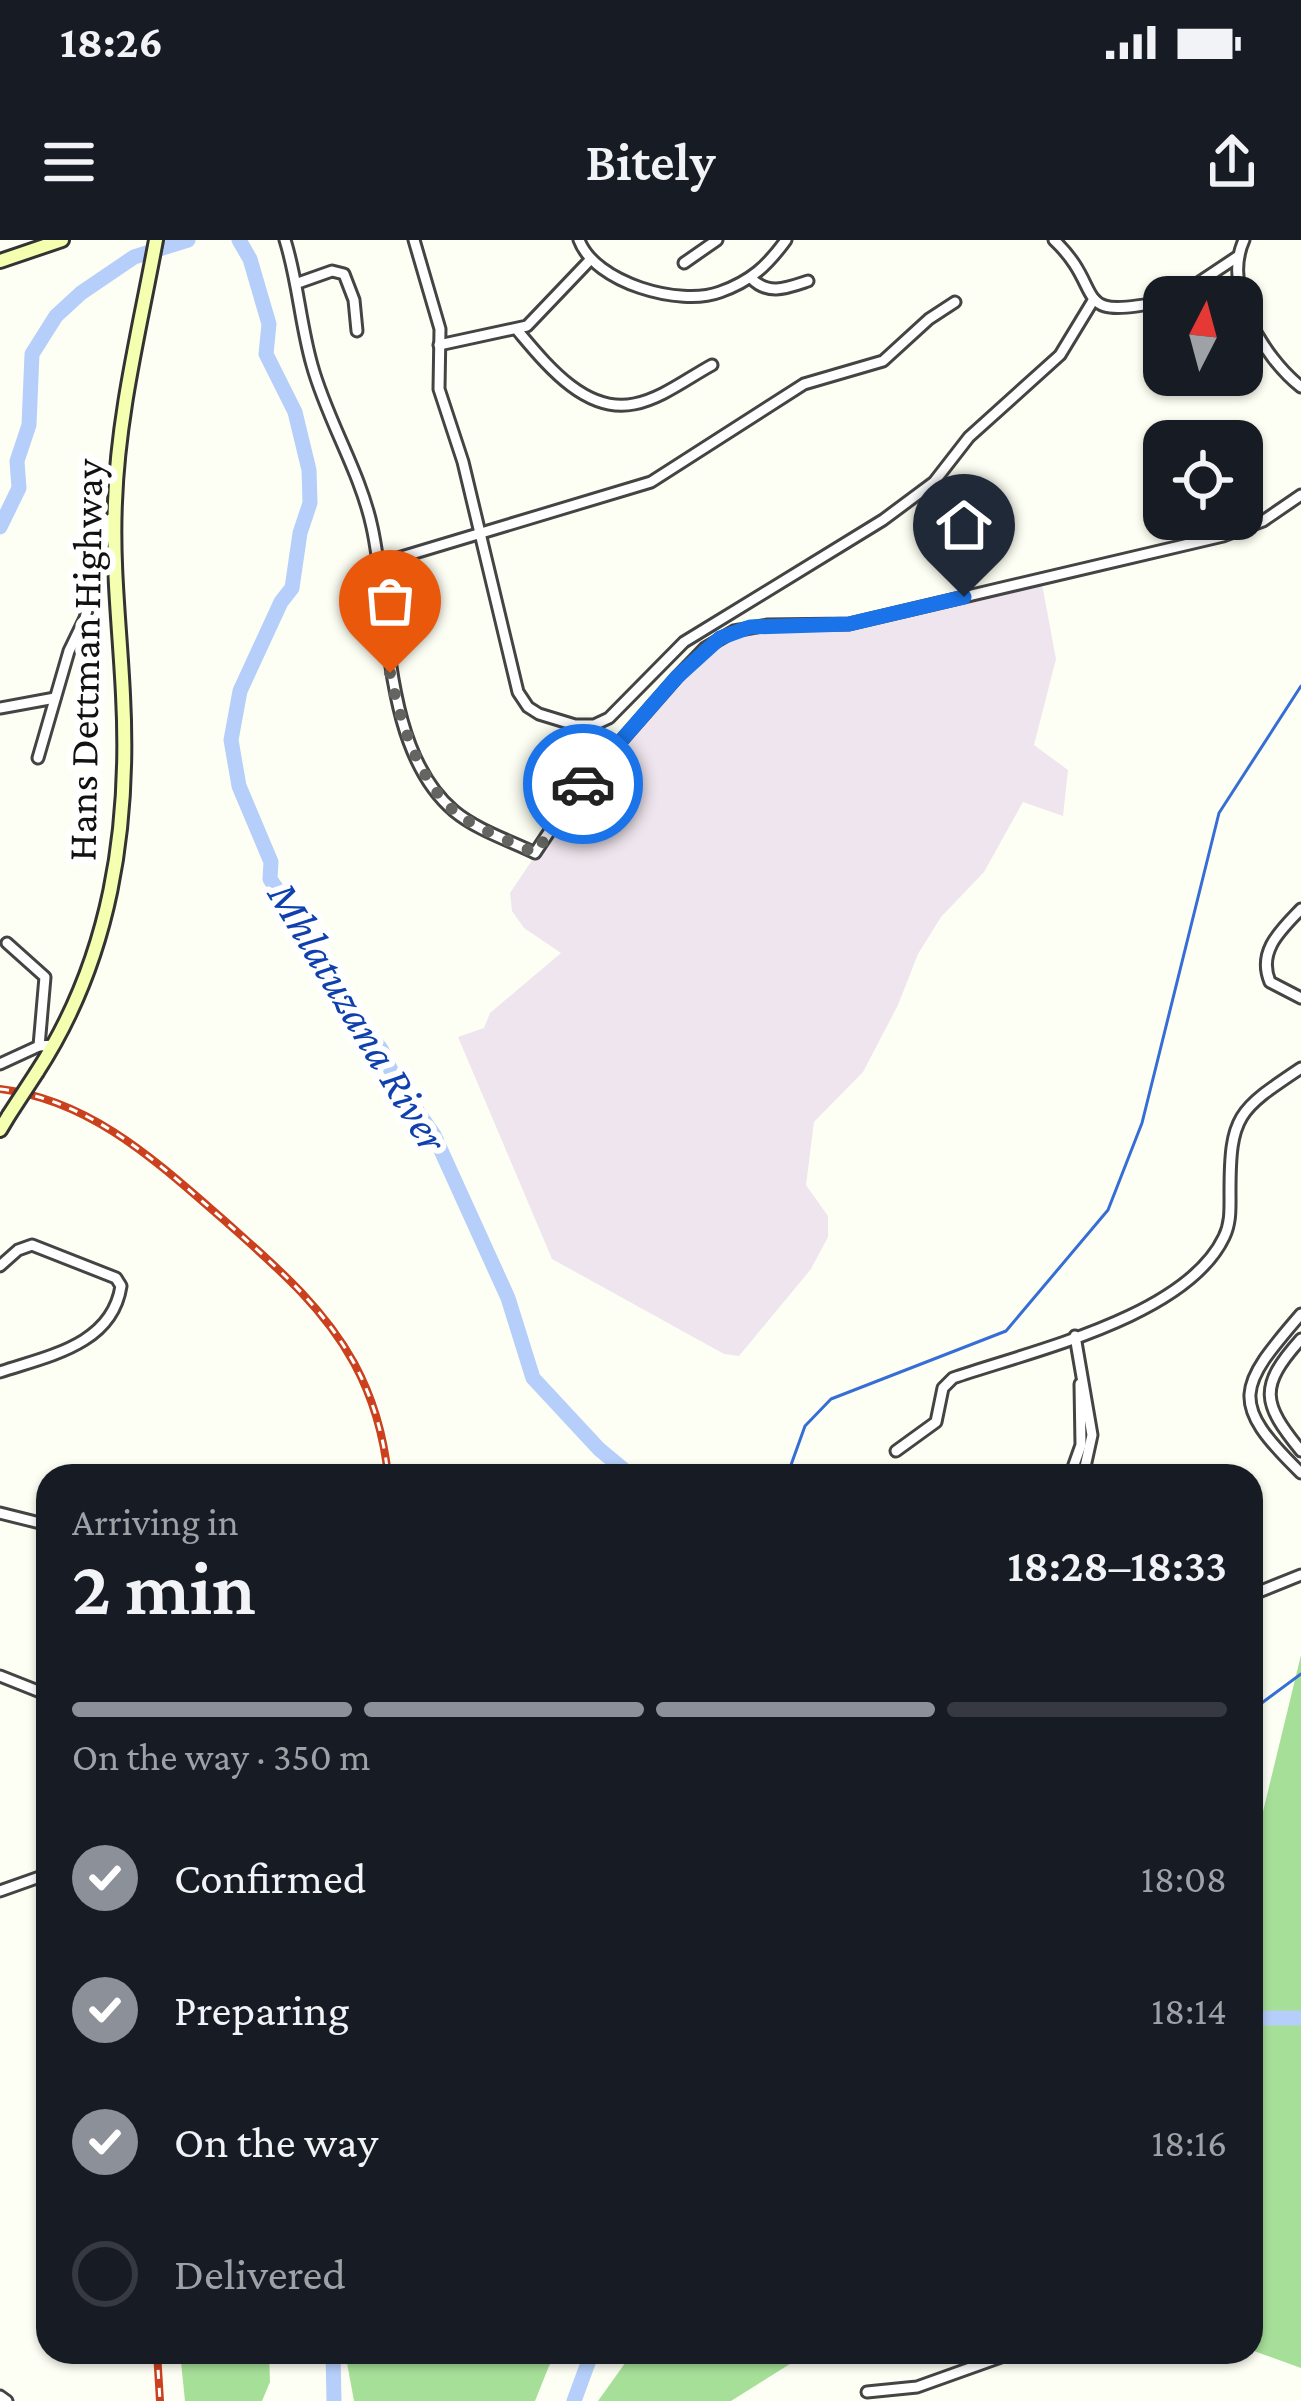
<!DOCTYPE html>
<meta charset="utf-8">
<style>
:root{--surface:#171b24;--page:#242831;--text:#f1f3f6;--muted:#9ea1a6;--line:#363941;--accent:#8c9099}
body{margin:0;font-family:"Crimson Pro",serif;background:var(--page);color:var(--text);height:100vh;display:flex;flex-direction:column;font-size:45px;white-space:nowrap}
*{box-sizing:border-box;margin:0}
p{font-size:39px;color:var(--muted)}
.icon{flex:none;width:66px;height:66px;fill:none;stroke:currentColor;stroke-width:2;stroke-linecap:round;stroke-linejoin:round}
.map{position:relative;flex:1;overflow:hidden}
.side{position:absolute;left:36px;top:1224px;width:1227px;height:900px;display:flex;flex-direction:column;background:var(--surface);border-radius:36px;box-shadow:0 3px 9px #0004}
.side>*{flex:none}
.needle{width:78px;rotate:6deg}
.tools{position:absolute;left:1143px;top:36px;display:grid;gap:24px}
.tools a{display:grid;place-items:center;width:120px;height:120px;border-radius:24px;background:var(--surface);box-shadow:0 3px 9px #0004;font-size:60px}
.pin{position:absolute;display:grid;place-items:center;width:102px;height:102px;color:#fff;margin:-123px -51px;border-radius:50% 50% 50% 0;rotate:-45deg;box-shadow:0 0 12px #0007}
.pin .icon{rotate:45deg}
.courier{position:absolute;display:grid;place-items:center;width:120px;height:120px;margin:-60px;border:9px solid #1a73e8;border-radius:50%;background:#fff;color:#222;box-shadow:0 3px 15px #0007}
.headline em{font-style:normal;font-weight:600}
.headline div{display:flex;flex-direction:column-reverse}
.headline{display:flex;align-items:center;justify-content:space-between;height:204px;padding:0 36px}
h1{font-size:78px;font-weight:600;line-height:90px}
.bar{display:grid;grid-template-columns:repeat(4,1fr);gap:18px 12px;align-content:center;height:144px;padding:0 36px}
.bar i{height:15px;border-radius:9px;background:var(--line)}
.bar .on{background:var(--accent)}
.bar p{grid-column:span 4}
ol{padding:0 36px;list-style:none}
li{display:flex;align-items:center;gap:36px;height:132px}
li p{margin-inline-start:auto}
li .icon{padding:12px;border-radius:50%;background:var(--accent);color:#fff;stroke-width:4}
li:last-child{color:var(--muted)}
li i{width:66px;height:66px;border:6px solid var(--line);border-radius:50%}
.status{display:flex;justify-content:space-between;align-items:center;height:84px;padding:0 60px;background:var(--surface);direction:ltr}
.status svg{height:33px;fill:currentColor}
header{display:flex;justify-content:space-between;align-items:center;height:156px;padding:0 36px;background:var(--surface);font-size:54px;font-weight:600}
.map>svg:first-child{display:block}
</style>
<div class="status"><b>18:26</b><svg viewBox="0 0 49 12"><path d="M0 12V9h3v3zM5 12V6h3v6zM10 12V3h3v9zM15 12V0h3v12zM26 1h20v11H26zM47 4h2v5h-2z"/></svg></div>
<header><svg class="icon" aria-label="menu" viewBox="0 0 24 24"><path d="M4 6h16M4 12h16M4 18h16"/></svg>Bitely<svg class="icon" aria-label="share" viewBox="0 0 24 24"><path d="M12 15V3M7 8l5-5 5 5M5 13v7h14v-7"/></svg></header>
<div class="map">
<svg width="1301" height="2161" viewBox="0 0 1301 2161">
<rect width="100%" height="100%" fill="#fefff4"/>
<path fill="#efe5ee" d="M1042,344L1056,419L1034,505L1068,530L1063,576L1023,562L984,632L941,677L918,714L898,765L863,832L814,882L806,945L828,976V997L811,1029L739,1116L724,1114L552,1019L458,797L484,788L490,773L561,713L524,688L512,671L510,653L565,571L677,437L718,399L750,389L851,386Z"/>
<g fill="#a6df98">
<path d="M1301,1415V2128L1251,2110V1621Z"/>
<path d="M180,2112H269L270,2142L262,2161H185Z"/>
<path d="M345,2112H559L549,2126L535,2161H354Z"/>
<path d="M633,2112H809L731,2161H598Z"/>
</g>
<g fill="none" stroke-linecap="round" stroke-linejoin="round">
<g stroke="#376ed6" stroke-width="3">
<path d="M787,1236L805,1186L831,1159L1006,1091L1108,970L1142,883L1219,573L1301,446"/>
<path d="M1251,1471L1301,1434"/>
</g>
<g stroke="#b5cffa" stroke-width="15">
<path d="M239,0L250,19L269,84L266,114L295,172L309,230L310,263L300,293L292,348L281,362L240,451L231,500L239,546L271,622L270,639L307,694L323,733L381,809L395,839L434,895L508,1058L533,1138L599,1209L629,1234L638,1236"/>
<path d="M0,287L19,248L17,221L29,185L32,114L56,76L81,53L134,17L188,0"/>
<path d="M1251,1778H1301"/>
<path d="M333,2112L334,2161"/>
<path d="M574,2161L592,2112"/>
</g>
<defs>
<g id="street">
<path d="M285,0C298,41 300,83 312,125C327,180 360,231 372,287C391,372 381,509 454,571C477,590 508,600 535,613L573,556L677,437L705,408L734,391L768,385L849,384L1223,296L1263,281L1301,255"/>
<path d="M414,0L440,89L439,149L463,222L518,452L528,467L539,474L575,485H594L609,478L684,402L883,280L934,242L969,197L1060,115L1094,59"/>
<path d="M579,0C595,43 680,67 720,52C751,41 767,26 786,0"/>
<path d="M1054,0C1108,51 1067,82 1164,61"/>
<path d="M1244,0C1222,48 1263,117 1301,147"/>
<path d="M684,23L717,0"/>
<path d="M751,38C768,56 787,48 808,41"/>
<path d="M298,43L332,31L344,34L354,60L357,91"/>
<path d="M1177,57L1237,17"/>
<path d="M518,91C546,124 585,174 634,164C661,159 688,138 712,125"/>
<path d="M439,105L527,86L590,20"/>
<path d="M378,324L651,242L804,144L883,121L929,79L955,62"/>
<path d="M0,468L55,458"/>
<path d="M38,518L69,411L85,378L110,279"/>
<path d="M1301,669C1281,690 1257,711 1270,742L1301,758"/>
<path d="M7,703L45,737L39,806L54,805"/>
<path d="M0,824L39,806"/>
<path d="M0,1026L18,1010L32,1005L116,1038L121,1046C112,1105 48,1116 0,1132"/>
<path d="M1301,1074C1238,1147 1228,1162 1301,1233"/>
<path d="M1075,1096L1092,1195L1083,1236"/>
<path d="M1301,1099C1258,1147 1262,1163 1301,1211"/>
<path d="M896,1211L936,1182L943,1148L953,1138C1031,1111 1186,1077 1224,997C1231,983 1230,968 1230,952C1230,875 1238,870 1301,828"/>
<path d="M1070,1236L1081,1205L1080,1144"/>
<path d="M0,1273L48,1285"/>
<path d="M1251,1355L1301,1335"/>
<path d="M0,1436L48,1455"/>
<path d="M0,1651L48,1634"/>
<path d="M867,2152L917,2147L1015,2112"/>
<path d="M0,2156L7,2161"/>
</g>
<g id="secondary">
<path d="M0,21L62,0"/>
<path d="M37,832C111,718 130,588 123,455C120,391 112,327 115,262C118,174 140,87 156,0"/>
<path d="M0,890L9,875"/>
</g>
</defs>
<use href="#street" stroke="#444" stroke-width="15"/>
<use href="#secondary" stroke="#333" stroke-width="18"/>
<use href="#street" stroke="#fff" stroke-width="9"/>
<use href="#secondary" stroke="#f4ffaf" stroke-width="12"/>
<defs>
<g id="rail">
<path d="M0,849C92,860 158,923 225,981C273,1024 322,1065 354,1123C373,1158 384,1197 388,1236"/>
<path d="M157,2112L160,2161"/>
</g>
</defs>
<use href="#rail" stroke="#cb411e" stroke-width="8"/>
<use href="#rail" stroke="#fff" stroke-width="3" stroke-dasharray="9" stroke-linecap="butt"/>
<defs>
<path id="secondary-bridge" d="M9,875L37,832"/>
</defs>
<use href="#secondary-bridge" stroke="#333" stroke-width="18" stroke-linecap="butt"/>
<use href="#secondary-bridge" stroke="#f4ffaf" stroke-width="12"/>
</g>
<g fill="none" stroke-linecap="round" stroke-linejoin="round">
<path stroke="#646460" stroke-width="12" stroke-dasharray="0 21.6" d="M390,433C400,481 419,544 459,575C482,591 510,601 535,613L583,544"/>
<path stroke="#1a73e8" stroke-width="15" d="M583,544L677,437L720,398L750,387L849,384L964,357"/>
</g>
<g text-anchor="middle" stroke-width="12" stroke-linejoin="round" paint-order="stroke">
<g font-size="42" fill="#111" stroke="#fff">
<text transform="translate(84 420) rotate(-89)" y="15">Hans Dettman Highway</text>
</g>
<g font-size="45" font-style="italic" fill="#0f40ad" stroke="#fff">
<text transform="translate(359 776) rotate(59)" y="16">Mhlatuzana River</text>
</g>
</g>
</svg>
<div class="tools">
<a><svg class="needle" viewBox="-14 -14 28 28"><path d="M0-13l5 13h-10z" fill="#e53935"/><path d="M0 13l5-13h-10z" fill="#9ea1a6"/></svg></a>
<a><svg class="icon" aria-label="locate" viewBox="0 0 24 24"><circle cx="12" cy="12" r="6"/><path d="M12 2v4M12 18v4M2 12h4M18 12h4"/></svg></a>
</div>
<div class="pin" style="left:390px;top:433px;background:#ea580c"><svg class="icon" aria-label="bag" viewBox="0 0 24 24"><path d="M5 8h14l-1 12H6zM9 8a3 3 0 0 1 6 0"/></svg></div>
<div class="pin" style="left:964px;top:357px;background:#1f2937"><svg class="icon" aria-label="home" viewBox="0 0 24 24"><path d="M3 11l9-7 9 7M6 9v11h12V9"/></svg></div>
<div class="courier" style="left:583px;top:544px"><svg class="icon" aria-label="car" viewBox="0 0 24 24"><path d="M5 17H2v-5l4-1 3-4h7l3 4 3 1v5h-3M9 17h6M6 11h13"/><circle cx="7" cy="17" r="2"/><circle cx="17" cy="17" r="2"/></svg></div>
<section class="side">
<div class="headline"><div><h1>2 min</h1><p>Arriving in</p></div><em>18:28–18:33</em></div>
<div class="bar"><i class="on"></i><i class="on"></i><i class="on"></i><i></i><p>On the way · 350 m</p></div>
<ol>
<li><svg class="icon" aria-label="check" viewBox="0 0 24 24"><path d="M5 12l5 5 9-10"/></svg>Confirmed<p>18:08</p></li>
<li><svg class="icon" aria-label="check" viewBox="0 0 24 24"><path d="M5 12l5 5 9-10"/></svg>Preparing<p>18:14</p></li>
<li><svg class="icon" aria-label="check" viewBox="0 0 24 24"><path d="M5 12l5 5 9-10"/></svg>On the way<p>18:16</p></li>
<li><i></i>Delivered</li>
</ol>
</section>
</div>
